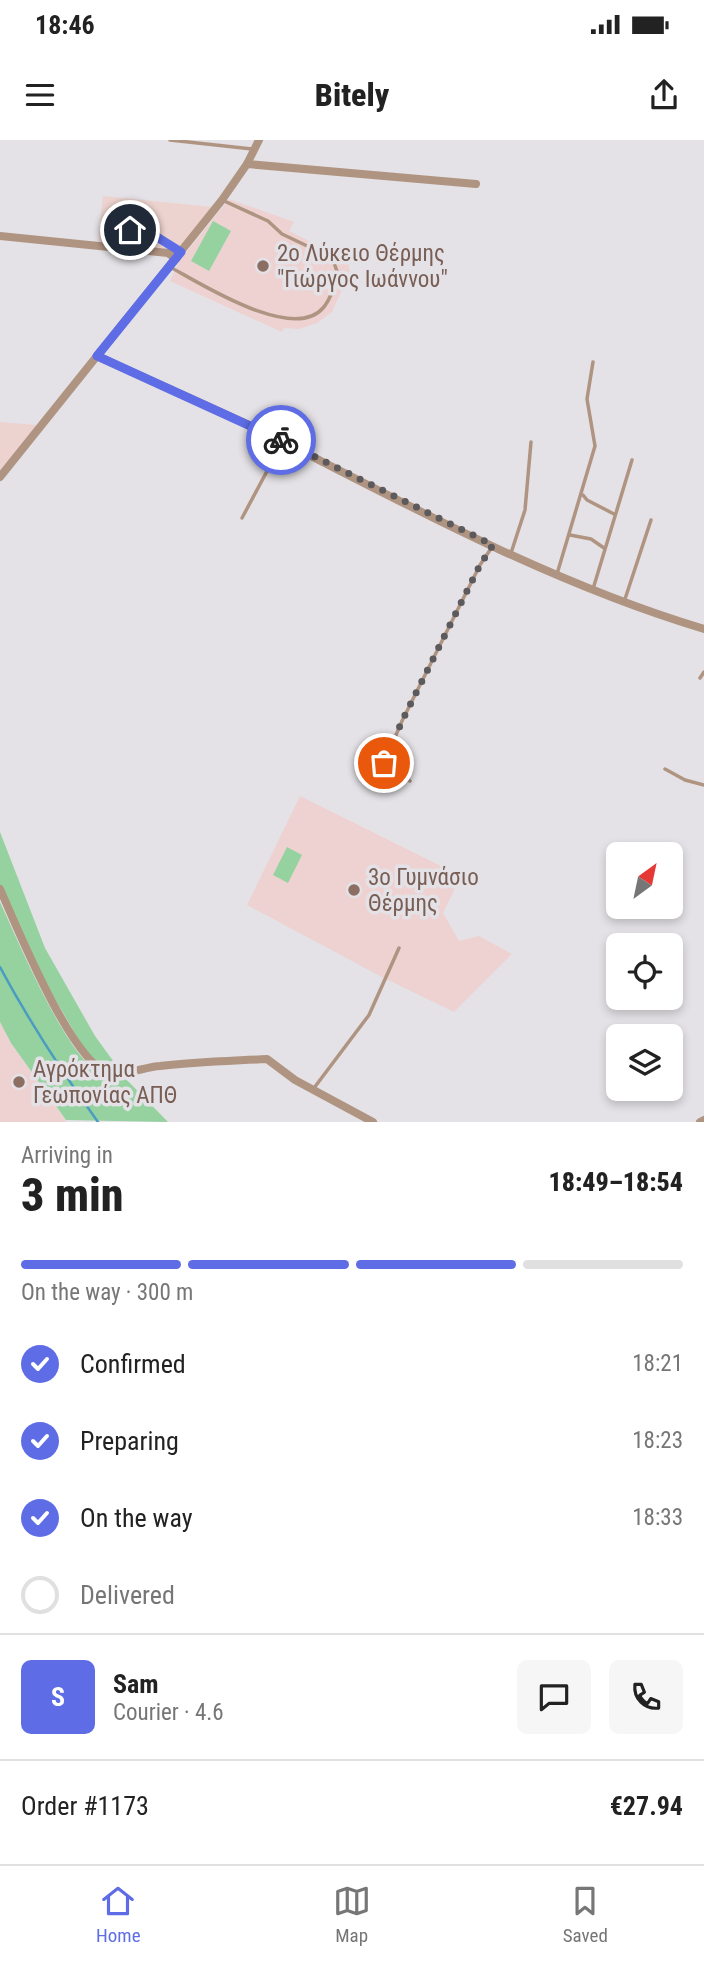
<!DOCTYPE html>
<meta charset="utf-8">
<style>
:root{--surface:#fff;--page:#f6f6f6;--text:#222;--muted:#767676;--line:#e0e0e0;--accent:#5e6de5}
body{margin:0;font-family:"Roboto Condensed",sans-serif;background:var(--page);color:var(--text);height:100vh;display:flex;flex-direction:column;font-size:26px;white-space:nowrap}
*{box-sizing:border-box;margin:0}
p{font-size:23px;color:var(--muted)}
.icon{flex:none;width:38px;height:38px;fill:none;stroke:currentColor;stroke-width:2;stroke-linecap:round;stroke-linejoin:round}
.map{position:relative;height:982px;overflow:hidden}
.drawer{display:flex;flex-direction:column;background:var(--surface);flex:1}
.drawer>*{flex:none}
.needle{width:46px;rotate:33deg}
.buttons{position:absolute;left:606px;top:702px;display:grid;gap:14px}
.buttons a{display:grid;place-items:center;width:77px;height:77px;border-radius:10px;background:var(--surface);box-shadow:0 4px 10px #0003;font-size:35px}
.pin{position:absolute;display:grid;place-items:center;width:60px;height:60px;color:#fff;margin:-30px;border:4px solid #fff;border-radius:50%;box-shadow:0 2px 7px #0007}
.courier{position:absolute;display:grid;place-items:center;width:70px;height:70px;margin:-35px;border:5px solid #5e6de5;border-radius:50%;background:#fff;color:#222;box-shadow:0 2px 9px #0007}
.headline em{font-style:normal;font-weight:800}
.headline div{display:flex;flex-direction:column-reverse}
.headline{display:flex;align-items:center;justify-content:space-between;height:119px;padding:0 21px}
h1{font-size:46px;font-weight:800;line-height:52px}
.bar{display:grid;grid-template-columns:repeat(4,1fr);gap:10px 7px;align-content:center;height:84px;padding:0 21px}
.bar i{height:9px;border-radius:5px;background:var(--line)}
.bar .current{background:var(--accent)}
.bar p{grid-column:span 4}
.line{display:flex;align-items:center;gap:18px;padding:0 21px;border-top:2px solid var(--line)}
.line div{flex:1}
.round{display:grid;place-items:center;flex:none;width:74px;height:74px;border-radius:10px;background:var(--page)}
ol{padding:0 21px;list-style:none}
li{display:flex;align-items:center;gap:21px;height:77px}
li p{margin-inline-start:auto}
li .icon{padding:7px;border-radius:50%;background:var(--accent);color:#fff;stroke-width:4}
li:last-child{color:var(--muted)}
li i{width:38px;height:38px;border:4px solid var(--line);border-radius:50%}
.status{display:flex;justify-content:space-between;align-items:center;height:49px;padding:0 35px;background:var(--surface);direction:ltr}
.status svg{height:19px;fill:currentColor}
header{display:flex;justify-content:space-between;align-items:center;height:91px;padding:0 21px;background:var(--surface);font-size:32px;font-weight:800}
.tab-bar{display:flex;justify-content:space-around;align-items:center;height:98px;border-top:2px solid var(--line);background:var(--surface);font-size:19px;color:var(--muted)}
.tab-bar a{display:grid;justify-items:center;gap:4px}
.tab-bar .current{color:var(--accent)}
.map>svg:first-child{display:block}
</style>
<div class="status"><b>18:46</b><svg viewBox="0 0 49 12"><path d="M0 12V9h3v3zM5 12V6h3v6zM10 12V3h3v9zM15 12V0h3v12zM26 1h20v11H26zM47 4h2v5h-2z"/></svg></div>
<header><svg class="icon" aria-label="menu" viewBox="0 0 24 24"><path d="M4 6h16M4 12h16M4 18h16"/></svg>Bitely<svg class="icon" aria-label="share" viewBox="0 0 24 24"><path d="M12 15V3M7 8l5-5 5 5M5 13v7h14v-7"/></svg></header>
<div class="map">
<svg width="704" height="982" viewBox="0 0 704 982">
<rect width="100%" height="100%" fill="#e4e2e6"/>
<g fill="#edd3cf">
<path d="M103,56L213,67L176,112L98,104Z"/>
<path d="M0,282L37,285L0,332Z"/>
</g>
<g fill="#edd2d1">
<path d="M229,59L294,82L289,91L348,120L350,132L332,172L317,183L299,189L284,188L282,192L170,141L180,120Z"/>
<path d="M300,656L461,736L443,773L459,801L479,796L512,814L454,872L380,836L247,765Z"/>
<path d="M0,882L11,903L67,982H0Z"/>
</g>
<g fill="#95d2a0">
<path d="M213,81L231,91L209,131L191,121Z"/>
<path d="M0,692L45,808L95,896L119,929L113,930L99,925L83,907L44,840L0,745Z"/>
<path d="M287,707L302,715L288,743L273,735Z"/>
<path d="M0,762C18,801 63,908 96,931C105,937 112,937 122,935L168,982L66,980L11,903L0,882Z"/>
</g>
<g fill="none" stroke-linecap="round" stroke-linejoin="round">
<path stroke="#4c9cc1" stroke-width="2.5" d="M0,827C29,881 62,932 98,982"/>
<g stroke="#b09482" stroke-width="3.5">
<path d="M170,0L252,9"/>
<path d="M130,90L157,97L179,110"/>
<path d="M170,127C200,143 293,203 323,168C331,159 335,145 338,134L334,123L324,114L282,94L268,81L222,60"/>
<path d="M583,355L587,360L614,374"/>
<path d="M242,378L282,303"/>
<path d="M570,395L591,399L604,408"/>
<path d="M511,413L525,370L531,302"/>
<path d="M557,434L595,306L587,259L593,222"/>
<path d="M593,449L632,320"/>
<path d="M625,459L651,380"/>
<path d="M700,538L704,532"/>
<path d="M384,623L402,581L480,425L492,407"/>
<path d="M665,629L685,640L704,645"/>
<path d="M361,633L369,624L384,623L410,641"/>
<path d="M314,948L369,875L399,808"/>
</g>
<g stroke="#b09482" stroke-width="8">
<path d="M247,24L476,44"/>
<path d="M0,96L168,113L176,119"/>
<path d="M98,216C160,246 225,272 286,303C420,372 560,446 704,489"/>
<path d="M0,337L222,60L247,24L259,0"/>
<path d="M0,749C16,785 71,921 107,932C122,937 144,927 160,926C195,922 231,921 267,919L295,940L373,982"/>
<path d="M700,982L704,980"/>
</g>
</g>
<g fill="none" stroke-linecap="round" stroke-linejoin="round">
<path stroke="#5c5a5c" stroke-width="7" stroke-dasharray="0 12.6" d="M281,300L493,405L480,425L402,581L384,623"/>
<path stroke="#5e6de5" stroke-width="9" d="M130,90L157,97L181,112L97,216L281,300"/>
</g>
<g fill="#8d6e63" stroke="#e4e2e6" stroke-width="2.5">
<circle cx="263" cy="126" r="7"/>
<circle cx="354" cy="750" r="7"/>
<circle cx="19" cy="942" r="7"/>
</g>
<g text-anchor="middle" stroke-width="7" stroke-linejoin="round" paint-order="stroke">
<g font-size="23" fill="#785e54" stroke="#e4e2e6" text-anchor="start">
<text x="277" y="121">2ο Λύκειο Θέρμης<tspan x="277" dy="26">"Γιώργος Ιωάννου"</tspan></text>
<text x="368" y="745">3ο Γυμνάσιο<tspan x="368" dy="26">Θέρμης</tspan></text>
<text x="33" y="937">Αγρόκτημα<tspan x="33" dy="26">Γεωπονίας ΑΠΘ</tspan></text>
</g>
</g>
</svg>
<div class="buttons">
<a><svg class="needle" viewBox="-14 -14 28 28"><path d="M0-13l5 13h-10z" fill="#e53935"/><path d="M0 13l5-13h-10z" fill="#767676"/></svg></a>
<a><svg class="icon" aria-label="locate" viewBox="0 0 24 24"><circle cx="12" cy="12" r="6"/><path d="M12 2v4M12 18v4M2 12h4M18 12h4"/></svg></a>
<a><svg class="icon" aria-label="layers" viewBox="0 0 24 24"><path d="M12 4l9 5-9 5-9-5zM3 14l9 5 9-5"/></svg></a>
</div>
<div class="pin" style="left:384px;top:623px;background:#ea580c"><svg class="icon" aria-label="bag" viewBox="0 0 24 24"><path d="M5 8h14l-1 12H6zM9 8a3 3 0 0 1 6 0"/></svg></div>
<div class="pin" style="left:130px;top:90px;background:#1f2937"><svg class="icon" aria-label="home" viewBox="0 0 24 24"><path d="M3 11l9-7 9 7M6 9v11h12V9"/></svg></div>
<div class="courier" style="left:281px;top:300px"><svg class="icon" aria-label="bike" viewBox="0 0 24 24"><circle cx="6" cy="16" r="4"/><circle cx="18" cy="16" r="4"/><path d="M6 16l4-8h5l3 8M10 8l3 8H6M13 5h3"/></svg></div>
</div>
<section class="drawer">
<div class="headline"><div><h1>3 min</h1><p>Arriving in</p></div><em>18:49–18:54</em></div>
<div class="bar"><i class="current"></i><i class="current"></i><i class="current"></i><i></i><p>On the way · 300 m</p></div>
<ol>
<li><svg class="icon" aria-label="check" viewBox="0 0 24 24"><path d="M5 12l5 5 9-10"/></svg>Confirmed<p>18:21</p></li>
<li><svg class="icon" aria-label="check" viewBox="0 0 24 24"><path d="M5 12l5 5 9-10"/></svg>Preparing<p>18:23</p></li>
<li><svg class="icon" aria-label="check" viewBox="0 0 24 24"><path d="M5 12l5 5 9-10"/></svg>On the way<p>18:33</p></li>
<li><i></i>Delivered</li>
</ol>
<div class="line" style="height:126px"><b class="round" style="background:var(--accent);color:#fff">S</b><div><b>Sam</b><p>Courier · 4.6</p></div><a class="round"><svg class="icon" aria-label="chat" viewBox="0 0 24 24"><path d="M4 5h16v11H9l-5 4z"/></svg></a><a class="round"><svg class="icon" aria-label="phone" viewBox="0 0 24 24"><path d="M5 4h4l2 5-3 2q2 4 5 5l2-3 5 2v4C11 20 4 13 5 4z"/></svg></a></div>
<div class="line" style="height:91px"><div>Order #1173</div><b>€27.94</b></div>
</section>
<nav class="tab-bar">
<a class="current"><svg class="icon" aria-label="home" viewBox="0 0 24 24"><path d="M3 11l9-7 9 7M6 9v11h12V9"/></svg>Home</a>
<a><svg class="icon" aria-label="map" viewBox="0 0 24 24"><path d="M3 6l6-2 6 2 6-2v14l-6 2-6-2-6 2zM9 4v14M15 6v14"/></svg>Map</a>
<a><svg class="icon" aria-label="saved" viewBox="0 0 24 24"><path d="M7 4h10v16l-5-4-5 4z"/></svg>Saved</a>
</nav>
